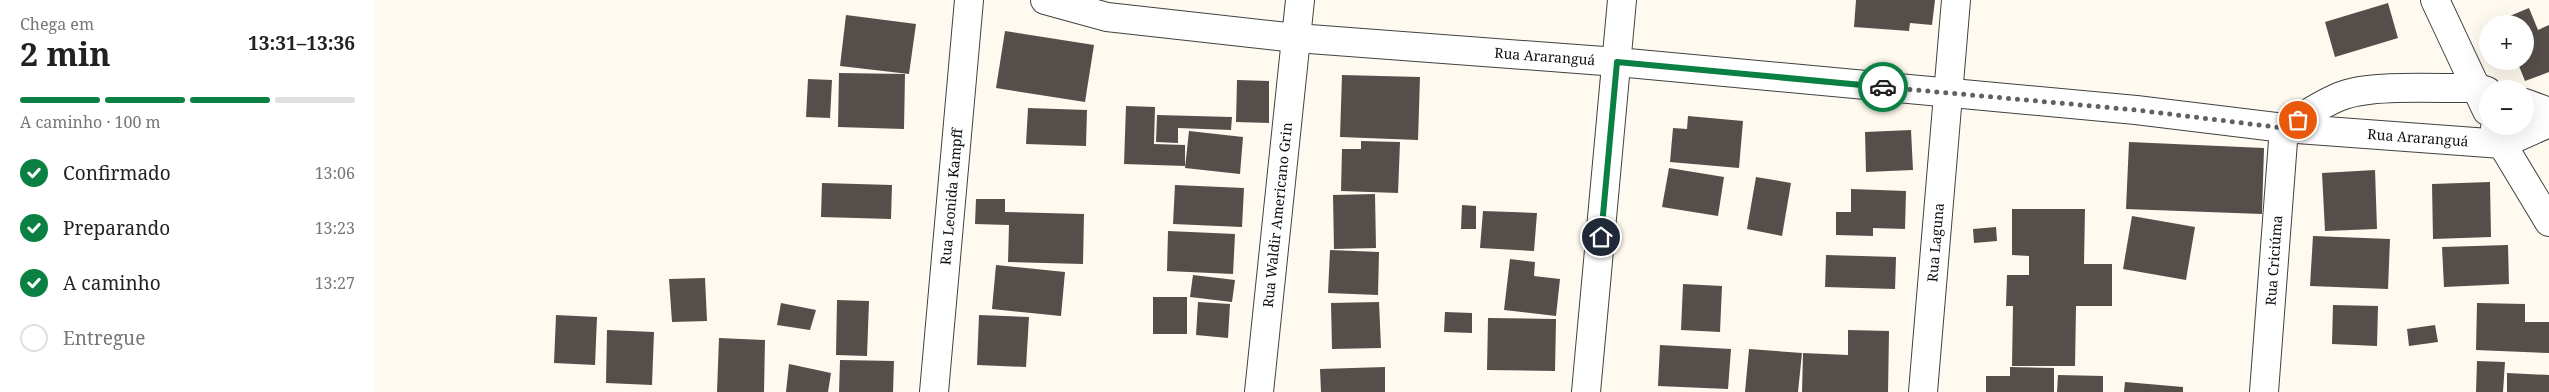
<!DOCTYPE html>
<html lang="pt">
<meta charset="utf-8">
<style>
:root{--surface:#fff;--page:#f6f6f6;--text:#222;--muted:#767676;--line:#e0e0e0;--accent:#0b8043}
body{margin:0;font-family:"Noto Serif",serif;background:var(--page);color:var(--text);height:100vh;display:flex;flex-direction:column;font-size:19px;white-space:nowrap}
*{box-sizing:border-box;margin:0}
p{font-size:16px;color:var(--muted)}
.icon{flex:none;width:28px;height:28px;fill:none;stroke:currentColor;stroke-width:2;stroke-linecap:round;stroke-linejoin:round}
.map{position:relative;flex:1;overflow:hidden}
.drawer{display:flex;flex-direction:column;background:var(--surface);width:375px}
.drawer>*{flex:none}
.fabs{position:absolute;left:2104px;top:15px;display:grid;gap:10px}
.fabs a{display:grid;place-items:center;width:55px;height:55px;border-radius:50%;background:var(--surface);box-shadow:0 5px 20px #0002;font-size:25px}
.pin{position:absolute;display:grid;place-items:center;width:42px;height:42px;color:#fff;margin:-21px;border:2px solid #fff;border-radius:50%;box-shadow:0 1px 5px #0007}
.courier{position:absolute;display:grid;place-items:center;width:50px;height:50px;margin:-25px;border:4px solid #0b8043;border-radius:50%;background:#fff;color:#222;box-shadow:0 1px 6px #0007}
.headline em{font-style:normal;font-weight:700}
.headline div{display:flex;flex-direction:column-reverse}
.headline{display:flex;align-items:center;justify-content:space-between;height:85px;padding:0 20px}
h1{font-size:32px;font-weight:700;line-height:38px}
.bar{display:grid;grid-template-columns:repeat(4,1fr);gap:8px 5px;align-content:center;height:60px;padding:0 20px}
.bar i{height:6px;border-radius:4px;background:var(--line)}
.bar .current{background:var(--accent)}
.bar p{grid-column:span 4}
ol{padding:0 20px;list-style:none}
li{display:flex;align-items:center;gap:15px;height:55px}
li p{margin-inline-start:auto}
li .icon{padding:5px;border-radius:50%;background:var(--accent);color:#fff;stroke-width:4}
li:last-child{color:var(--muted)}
li i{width:28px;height:28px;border:2px solid var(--line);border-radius:50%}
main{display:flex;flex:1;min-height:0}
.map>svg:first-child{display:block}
</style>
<main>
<section class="drawer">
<div class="headline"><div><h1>2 min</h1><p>Chega em</p></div><em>13:31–13:36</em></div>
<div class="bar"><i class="current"></i><i class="current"></i><i class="current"></i><i></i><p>A caminho · 100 m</p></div>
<ol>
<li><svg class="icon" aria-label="check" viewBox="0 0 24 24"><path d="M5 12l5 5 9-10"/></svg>Confirmado<p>13:06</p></li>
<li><svg class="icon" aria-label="check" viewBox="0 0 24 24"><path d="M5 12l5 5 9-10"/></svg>Preparando<p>13:23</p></li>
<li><svg class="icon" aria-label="check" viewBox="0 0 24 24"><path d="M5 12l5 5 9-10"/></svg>A caminho<p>13:27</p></li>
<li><i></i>Entregue</li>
</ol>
</section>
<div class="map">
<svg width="2174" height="392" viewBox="0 0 2174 392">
<rect width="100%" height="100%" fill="#fefaef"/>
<g fill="#564e4b">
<path d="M1481,0H1560L1557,25L1535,23L1534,31L1479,27Z"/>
<path d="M2013,3L2023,38L1960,57L1950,22Z"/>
<path d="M2154,8L2163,30L2174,25V72L2150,81L2142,61H2150V24H2127L2125,20Z"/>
<path d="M471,15L541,24L534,74L465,66Z"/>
<path d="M630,31L719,45L710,102L621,88Z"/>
<path d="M464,73L530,74L529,129L463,127Z"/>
<path d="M967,75L1045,77L1043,140L965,137Z"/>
<path d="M433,79L457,80L455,118L431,117Z"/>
<path d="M862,80L894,81V123L861,122Z"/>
<path d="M751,106L780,107L779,144L810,145V166L749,164Z"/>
<path d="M653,108L712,110L711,146L651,144Z"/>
<path d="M782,115L857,117L856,130L803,128V143L781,142Z"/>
<path d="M1313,116L1368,121L1364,168L1295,162L1298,128L1312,129Z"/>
<path d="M1536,130L1538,170L1491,172L1490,132Z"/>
<path d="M814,131L868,137L865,174L810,168Z"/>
<path d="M986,141L1025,142L1023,193L966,191L967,149H986Z"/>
<path d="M1754,142L1889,148L1887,214L1751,209Z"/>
<path d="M1294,168L1349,177L1343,216L1287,207Z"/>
<path d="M2000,170L2002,229L1950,231L1947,173Z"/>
<path d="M1381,177L1416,183L1407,236L1372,229Z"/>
<path d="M2115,182L2116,237L2058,239L2057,184Z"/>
<path d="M447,183L517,185L516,219L446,217Z"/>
<path d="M800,185L869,188L867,227L798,224Z"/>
<path d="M1476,189L1531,191L1530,229L1498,228V236L1461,235V212H1476Z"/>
<path d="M1000,194L1001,248L959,249L958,195Z"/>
<path d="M601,199H630V212L709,214L708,264L633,262L634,225L600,224Z"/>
<path d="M1087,205L1101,206V229H1086Z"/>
<path d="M1637,209H1710L1709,264H1737V306H1701L1700,366H1637L1638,306H1631L1632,275H1654V256L1637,255Z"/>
<path d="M1108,211L1162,213L1159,251L1105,248Z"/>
<path d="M1757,216L1820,227L1811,280L1748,269Z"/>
<path d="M1621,227L1622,241L1599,243L1598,229Z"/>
<path d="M793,231L860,234L858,274L792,271Z"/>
<path d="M1938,236L2015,239L2013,289L1935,286Z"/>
<path d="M2133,245L2134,284L2069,287L2067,247Z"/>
<path d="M955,250L1004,252L1003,295L953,293Z"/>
<path d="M1451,255L1521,257L1520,289L1450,287Z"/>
<path d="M1135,259L1160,262L1159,276L1185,279L1181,316L1129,310Z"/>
<path d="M621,265L690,272L686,316L617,309Z"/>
<path d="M818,275L860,280L857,302L815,297Z"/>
<path d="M330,278L332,321L297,322L294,279Z"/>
<path d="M1308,284L1347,286L1345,332L1306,330Z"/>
<rect x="778" y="297" width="34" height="37"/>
<path d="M462,300L494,301L492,356L461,355Z"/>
<path d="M823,302L855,304L853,338L821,335Z"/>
<path d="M1004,302L1006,348L957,349L956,303Z"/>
<path d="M406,303L441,310L435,330L402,325Z"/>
<path d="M2102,303L2150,304V322H2174V353L2101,350Z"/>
<path d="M1958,305L2003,306L2002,346L1957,344Z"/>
<path d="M1070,312L1097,313V333L1069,332Z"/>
<path d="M181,315L222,317L220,365L179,363Z"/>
<path d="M604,315L654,317L651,367L602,365Z"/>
<path d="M1113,318L1181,319L1180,371L1112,370Z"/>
<path d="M2060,325L2063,342L2034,346L2032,329Z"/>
<path d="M232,330L279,332L277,385L231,383Z"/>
<path d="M1473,330L1514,331L1513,392H1427L1428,353L1473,355Z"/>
<path d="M344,338L390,340L389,392H342Z"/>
<path d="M1285,345L1356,349L1353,389L1283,386Z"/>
<path d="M1374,349L1427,353L1423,392H1370Z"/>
<path d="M465,360L519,361L518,392H464Z"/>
<path d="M2102,361L2130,362L2128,392H2101Z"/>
<path d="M414,364L456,373L453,392H411Z"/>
<path d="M1010,367V392H946L945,369Z"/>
<path d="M1635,367L1679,368V392H1611V376H1635Z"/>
<path d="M2132,373L2174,375V392H2132Z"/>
<path d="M1683,375L1728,376V392H1682Z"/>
<path d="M1750,382L1808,387V392H1749Z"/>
</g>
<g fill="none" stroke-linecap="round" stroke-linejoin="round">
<defs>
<g id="minor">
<path id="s1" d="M670,0L732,17L921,38L1242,62L1761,110L1909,128L2127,144L2174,123"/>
<path d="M2060,0L2112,111"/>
<path d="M2150,103L2174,112"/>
<path d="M1909,128C1928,117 1948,102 1969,95C2001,84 2067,89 2103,88L2112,91"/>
<path d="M2120,128L2127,144L2174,222"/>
<path id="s2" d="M559,392L594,0"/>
<path id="s3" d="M884,392L925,0"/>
<path d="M1211,392L1247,0"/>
<path id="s4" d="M1548,392L1581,0"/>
<path id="s5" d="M1889,392L1909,128"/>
</g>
</defs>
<use href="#minor" stroke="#414141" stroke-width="30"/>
<use href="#minor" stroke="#fff" stroke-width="28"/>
</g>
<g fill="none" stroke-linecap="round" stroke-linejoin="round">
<path stroke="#62615d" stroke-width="5" stroke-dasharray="0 9" d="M1508,87L1761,110L1909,128L1923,120"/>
<path stroke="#0b8043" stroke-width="6" d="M1226,237L1242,62L1508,87"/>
</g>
<g text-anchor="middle" stroke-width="5" stroke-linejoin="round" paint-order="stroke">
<g font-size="14" fill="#0e0e0e" stroke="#fff">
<text dy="5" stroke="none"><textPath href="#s1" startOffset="504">Rua Araranguá</textPath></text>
<text dy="5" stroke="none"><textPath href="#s1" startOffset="1381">Rua Araranguá</textPath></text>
<text dy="5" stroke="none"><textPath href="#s2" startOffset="196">Rua Leonida Kampff</textPath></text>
<text dy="5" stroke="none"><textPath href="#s3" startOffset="178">Rua Waldir Americano Grin</textPath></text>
<text dy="5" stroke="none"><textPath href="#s4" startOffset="150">Rua Laguna</textPath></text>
<text dy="5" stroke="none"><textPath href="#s5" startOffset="132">Rua Criciúma</textPath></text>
</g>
</g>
</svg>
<div class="fabs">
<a>+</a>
<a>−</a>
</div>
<div class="pin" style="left:1923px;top:120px;background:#ea580c"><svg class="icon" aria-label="bag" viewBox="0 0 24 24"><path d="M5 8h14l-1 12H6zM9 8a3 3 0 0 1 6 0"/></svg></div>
<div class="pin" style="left:1226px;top:237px;background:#1f2937"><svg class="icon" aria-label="home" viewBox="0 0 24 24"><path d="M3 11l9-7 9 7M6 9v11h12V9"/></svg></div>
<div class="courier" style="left:1508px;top:87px"><svg class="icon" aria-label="car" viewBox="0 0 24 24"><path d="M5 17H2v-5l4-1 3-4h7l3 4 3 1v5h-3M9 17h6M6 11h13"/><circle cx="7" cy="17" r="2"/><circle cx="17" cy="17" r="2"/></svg></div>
</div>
</main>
